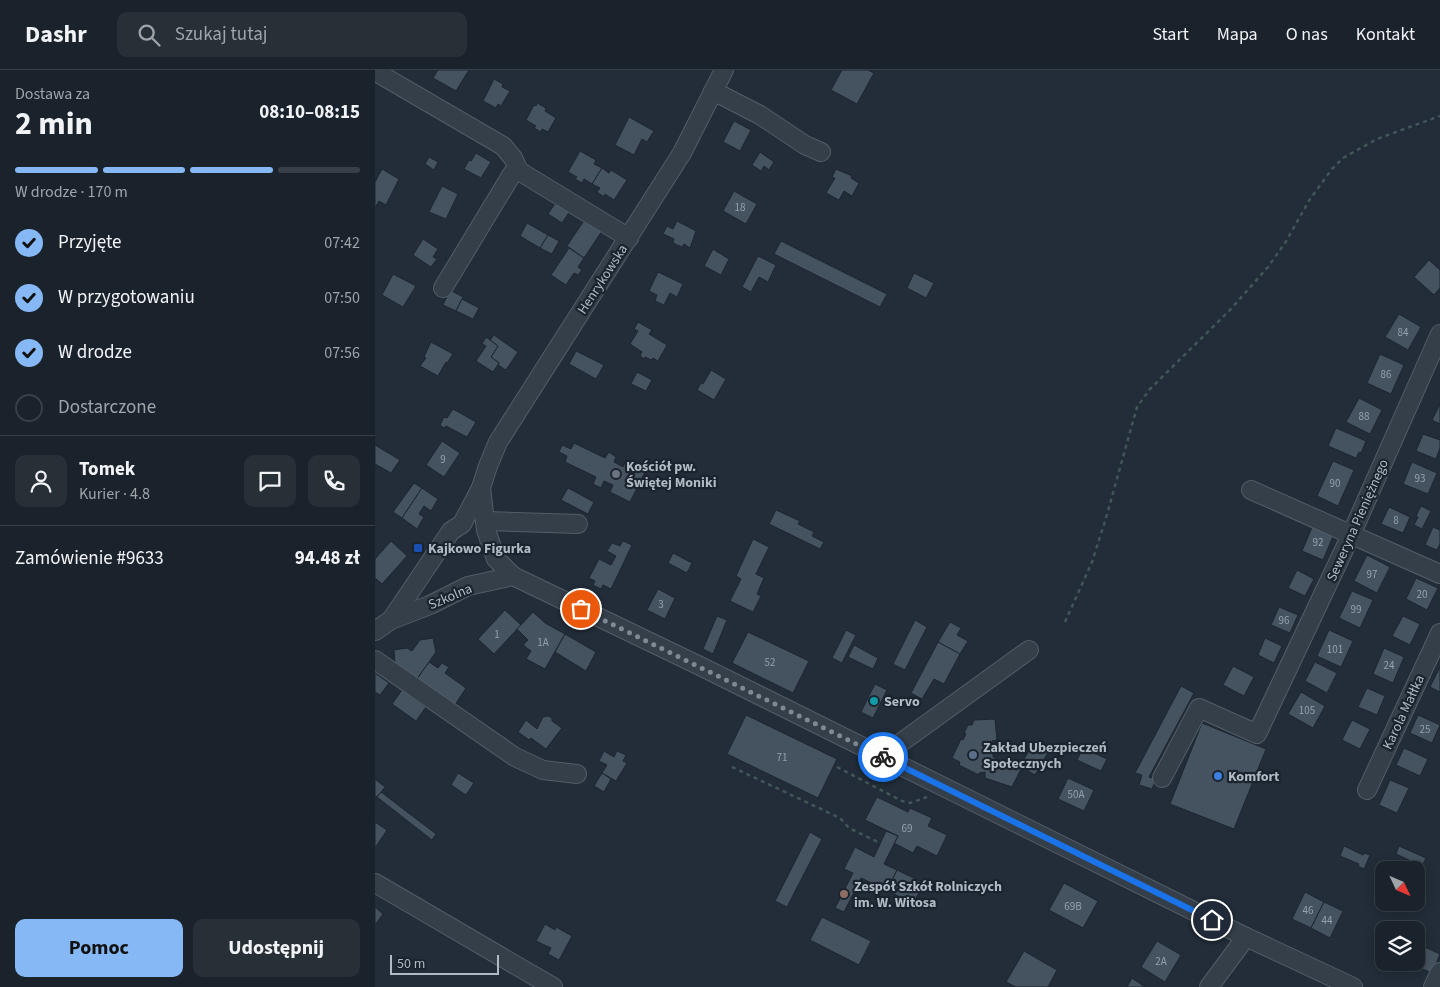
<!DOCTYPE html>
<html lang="pl">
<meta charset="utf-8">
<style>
:root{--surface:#1a222b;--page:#272f37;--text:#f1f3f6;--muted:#9fa4a9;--line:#383f47;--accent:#86b8f5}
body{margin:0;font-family:"Source Sans 3",sans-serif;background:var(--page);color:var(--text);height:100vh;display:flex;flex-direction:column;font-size:19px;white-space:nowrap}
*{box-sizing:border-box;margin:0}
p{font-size:16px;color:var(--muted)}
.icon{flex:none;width:28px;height:28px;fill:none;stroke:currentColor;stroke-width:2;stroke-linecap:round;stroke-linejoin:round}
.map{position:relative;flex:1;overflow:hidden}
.panel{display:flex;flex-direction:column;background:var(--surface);width:375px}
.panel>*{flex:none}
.needle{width:32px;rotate:134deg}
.tools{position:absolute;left:1000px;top:791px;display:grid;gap:10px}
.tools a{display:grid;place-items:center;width:50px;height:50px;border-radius:10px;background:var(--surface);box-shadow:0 2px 12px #0003,0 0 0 1px var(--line);font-size:25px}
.scale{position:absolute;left:15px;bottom:12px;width:109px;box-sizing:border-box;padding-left:5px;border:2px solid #b0bac5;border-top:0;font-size:14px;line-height:18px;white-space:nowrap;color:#b0bac5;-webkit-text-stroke:4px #1b242e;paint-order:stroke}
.pin{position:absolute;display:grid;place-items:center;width:42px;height:42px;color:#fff;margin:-21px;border:2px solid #fff;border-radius:50%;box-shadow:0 1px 5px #0007}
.courier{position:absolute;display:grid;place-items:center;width:50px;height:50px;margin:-25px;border:4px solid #1a73e8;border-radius:50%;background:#fff;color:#222;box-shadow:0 1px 6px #0007}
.headline em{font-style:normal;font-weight:700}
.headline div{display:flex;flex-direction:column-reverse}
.headline{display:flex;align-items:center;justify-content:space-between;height:85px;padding:0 15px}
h1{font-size:32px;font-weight:700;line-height:38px}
.bar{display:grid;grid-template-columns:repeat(4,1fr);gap:8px 5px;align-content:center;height:60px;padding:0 15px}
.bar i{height:6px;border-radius:4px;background:var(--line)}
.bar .on{background:var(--accent)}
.bar p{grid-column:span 4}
.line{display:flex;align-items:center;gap:12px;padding:0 15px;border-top:1px solid var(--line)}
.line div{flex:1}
.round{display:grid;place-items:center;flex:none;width:52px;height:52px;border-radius:10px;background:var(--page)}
ol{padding:0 15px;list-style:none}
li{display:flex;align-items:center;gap:15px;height:55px}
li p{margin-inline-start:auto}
li .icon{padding:5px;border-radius:50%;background:var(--accent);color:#111;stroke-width:4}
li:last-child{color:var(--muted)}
li i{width:28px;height:28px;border:2px solid var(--line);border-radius:50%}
.action{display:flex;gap:10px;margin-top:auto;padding:10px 15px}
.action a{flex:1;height:58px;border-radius:10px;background:var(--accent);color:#111;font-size:20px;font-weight:700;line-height:58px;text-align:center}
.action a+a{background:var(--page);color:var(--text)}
header{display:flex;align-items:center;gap:30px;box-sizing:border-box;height:70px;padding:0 25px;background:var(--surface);border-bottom:1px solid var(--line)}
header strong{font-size:24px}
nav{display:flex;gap:28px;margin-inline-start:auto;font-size:18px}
.search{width:350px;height:45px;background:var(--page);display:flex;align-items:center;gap:12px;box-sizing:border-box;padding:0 18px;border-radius:10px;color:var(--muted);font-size:19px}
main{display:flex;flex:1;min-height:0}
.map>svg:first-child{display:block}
</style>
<header>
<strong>Dashr</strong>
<div class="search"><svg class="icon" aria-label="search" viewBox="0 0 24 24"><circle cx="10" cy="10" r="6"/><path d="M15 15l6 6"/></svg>Szukaj tutaj</div>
<nav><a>Start</a><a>Mapa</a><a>O nas</a><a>Kontakt</a></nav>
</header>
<main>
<section class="panel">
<div class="headline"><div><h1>2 min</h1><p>Dostawa za</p></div><em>08:10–08:15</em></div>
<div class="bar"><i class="on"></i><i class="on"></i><i class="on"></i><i></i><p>W drodze · 170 m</p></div>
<ol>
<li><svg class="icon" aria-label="check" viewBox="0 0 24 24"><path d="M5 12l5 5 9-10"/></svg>Przyjęte<p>07:42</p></li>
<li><svg class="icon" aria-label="check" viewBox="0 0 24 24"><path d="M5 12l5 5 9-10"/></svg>W przygotowaniu<p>07:50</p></li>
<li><svg class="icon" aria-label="check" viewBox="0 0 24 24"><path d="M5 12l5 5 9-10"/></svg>W drodze<p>07:56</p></li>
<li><i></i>Dostarczone</li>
</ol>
<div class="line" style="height:90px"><a class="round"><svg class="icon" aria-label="person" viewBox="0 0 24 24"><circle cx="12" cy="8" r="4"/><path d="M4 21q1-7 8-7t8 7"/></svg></a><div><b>Tomek</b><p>Kurier · 4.8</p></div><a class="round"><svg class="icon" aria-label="chat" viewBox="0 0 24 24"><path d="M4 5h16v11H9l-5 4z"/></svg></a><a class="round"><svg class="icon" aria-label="phone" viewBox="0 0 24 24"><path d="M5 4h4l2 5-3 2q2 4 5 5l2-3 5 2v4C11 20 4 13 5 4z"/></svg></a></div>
<div class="line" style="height:65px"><div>Zamówienie #9633</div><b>94.48 zł</b></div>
<div class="action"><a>Pomoc</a><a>Udostępnij</a></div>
</section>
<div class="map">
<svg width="1065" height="917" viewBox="0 0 1065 917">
<rect width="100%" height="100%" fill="#222d39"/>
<g fill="#455360" stroke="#1d2630">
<path d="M63,0H94L81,21L58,8Z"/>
<path d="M467,0H493L499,3L482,34L456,20Z"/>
<path d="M119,9L128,14L127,17L135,21L126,36L123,34L121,38L108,31Z"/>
<path d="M162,33L171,38L170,41L181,48L173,62L167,59L166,62L159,58L161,56L151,50L159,35L161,36Z"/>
<path d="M254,47L279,61L272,72L267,69L259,85L240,75Z"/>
<path d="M359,51L376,60L365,81L348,72Z"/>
<path d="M205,81L221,90L219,94L227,98L217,114L209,109L207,113L200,109L202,107L193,102Z"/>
<path d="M385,82L399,92L394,100L389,96L386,101L377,95Z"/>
<path d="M101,83L116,92L106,108L89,99L94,90L96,91Z"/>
<path d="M54,87L63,92L59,100L50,94Z"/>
<path d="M227,98L234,103L236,100L252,110L239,130L230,124L229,127L222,122L225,118L217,114Z"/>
<path d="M7,99L24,109L11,135L4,131L0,138V112Z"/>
<path d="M461,99L477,106L476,108L484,113L477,126L469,121L464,130L451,123L460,108L457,107Z"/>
<path d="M67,116L83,124L71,149L54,142Z"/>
<path d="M359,121L382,134L371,154L348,141Z"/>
<path d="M181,132L195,141L187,153L173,144Z"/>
<path d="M210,149L227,161L209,188L192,176Z"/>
<path d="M302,151L321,161L315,178L309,174L307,177L298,173L299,169L288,164L292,156L298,159Z"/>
<path d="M152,153L173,165L165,178L145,166Z"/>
<path d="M173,165L184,171L177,184L165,178Z"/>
<path d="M48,169L63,179L58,187L62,189L56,197L38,185Z"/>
<path d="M406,171L512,224L505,237L399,184Z"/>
<path d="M194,178L209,188L203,197L207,200L203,205L199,203L191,215L176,205Z"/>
<path d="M338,179L354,189L346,205L329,196Z"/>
<path d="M383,186L401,195L393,212L384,207L376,222L367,217Z"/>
<path d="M1054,190L1065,200V218L1059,225L1039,207Z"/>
<path d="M283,202L308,214L302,227L295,223L289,235L280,231L282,225L274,221Z"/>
<path d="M539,203L559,213L551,228L532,218Z"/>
<path d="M18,204L41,216L28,237L7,225Z"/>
<path d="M75,220L88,227L81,241L68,235Z"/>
<path d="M87,229L104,238L98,249L81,241Z"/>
<path d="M1024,244L1046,257L1033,280L1010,267Z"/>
<path d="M263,252L277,260L274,264L292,275L283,291L278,288L276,290L270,287L269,289L265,286L267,282L255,274L263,261L259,259Z"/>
<path d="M119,265L143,282L131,300L123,295L124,293L116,287L123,276L115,270Z"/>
<path d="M111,267L123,276L116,287L124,293L118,302L101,291L111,276L107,274Z"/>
<path d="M56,272L78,284L72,293L71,292L63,306L45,296L51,288L49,287Z"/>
<path d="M201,281L229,295L221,309L194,294Z"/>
<path d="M1005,284L1029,295L1016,324L992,313Z"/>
<path d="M336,300L351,309L339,330L322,320L326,313L328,314Z"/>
<path d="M262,302L277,310L271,321L256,314Z"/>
<path d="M984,328L1007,340L995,364L971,352Z"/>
<path d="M1065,334V354L1057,350Z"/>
<path d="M78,339L101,352L92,367L71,356L69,358L65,355L69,347L72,348Z"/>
<path d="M961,358L991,371L986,383L984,382L981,388L953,376Z"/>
<path d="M1048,364L1065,370V378L1061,389L1041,381Z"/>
<path d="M67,371L85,383L69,407L51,395Z"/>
<path d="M199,373L230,388L234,382L241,387L239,392L248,397L251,390L271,400L255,432L235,422L238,415L229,411L226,418L218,414L221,407L190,392L192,386L184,382L187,375L196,379Z"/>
<path d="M0,375L25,390L16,403L0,394Z"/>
<path d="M958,391L979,400L963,436L942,426Z"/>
<path d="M1037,392L1062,403L1053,424L1028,414Z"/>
<path d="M39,413L47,418L27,448L18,442Z"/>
<path d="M47,418L63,429L56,441L49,436L44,444L49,447L42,459L27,448Z"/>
<path d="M193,418L219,432L213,444L186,430Z"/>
<path d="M1046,436L1056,441L1047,459L1039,455L1043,447L1041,446Z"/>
<path d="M1014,437L1035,447L1028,463L1006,454Z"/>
<path d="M401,440L425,451L423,454L439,462L437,466L449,472L445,479L394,454Z"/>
<path d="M938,455L959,464L948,490L927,481Z"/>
<path d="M1058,457L1065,460V474L1062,480L1050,475Z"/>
<path d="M378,469L394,477L381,504L389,508L382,524L386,526L378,542L355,531L366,509L361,506Z"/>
<path d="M16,471L32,486L7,514L0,508V489Z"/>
<path d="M248,471L257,475L236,519L228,515L226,519L218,515L220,511L214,508L224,489L236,495L241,486L232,481L237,473L245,476Z"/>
<path d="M298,483L317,493L312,503L293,493Z"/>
<path d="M992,485L1015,497L1002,523L979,511Z"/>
<path d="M922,500L939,509L930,526L913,518Z"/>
<path d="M1041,508L1063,518L1052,540L1031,529Z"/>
<path d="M283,519L300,528L290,549L272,540Z"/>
<path d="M977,521L998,530L985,558L964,548Z"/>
<path d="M904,537L923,545L915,563L896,555Z"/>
<path d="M130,540L146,555L119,584L103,569Z"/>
<path d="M158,542L170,553L190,564L170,599L151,589L156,581L148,575L153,570L142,559Z"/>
<path d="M342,546L352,550L338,584L328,579Z"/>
<path d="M1028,546L1045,554L1035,575L1017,566Z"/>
<path d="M540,550L552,557L530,600L518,594Z"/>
<path d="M575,552L586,558L582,565L593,571L585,584L563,572Z"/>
<path d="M471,560L481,565L467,593L457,588Z"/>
<path d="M954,560L978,571L966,597L942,586Z"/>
<path d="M373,562L434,591L418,623L357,593Z"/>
<path d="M190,564L221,582L211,601L180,582Z"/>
<path d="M58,568L61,582L42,609L20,594L19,580L32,578L37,581L45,570Z"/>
<path d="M890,568L907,576L899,593L883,585Z"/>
<path d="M563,572L585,584L569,614L559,609L547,629L536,623Z"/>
<path d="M479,575L503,588L498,599L473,587Z"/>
<path d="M1009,578L1029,587L1018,613L998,604Z"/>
<path d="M54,592L63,598L67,593L74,597L70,603L91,618L80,635L42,609Z"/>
<path d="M940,592L962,603L952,623L930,611Z"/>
<path d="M858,596L879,607L869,626L848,615Z"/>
<path d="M1065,597V622L1055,617Z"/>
<path d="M0,603L14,613L5,625L0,622Z"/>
<path d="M500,614L512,620L498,648L486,642Z"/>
<path d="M806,616L819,623L774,707L781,709L777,719L764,715L767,705L760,703Z"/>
<path d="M992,618L1010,626L1002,645L983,637Z"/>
<path d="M27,620L51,637L41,651L17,634Z"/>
<path d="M926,622L950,636L938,658L913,644Z"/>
<path d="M371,645L462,689L443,728L352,684Z"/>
<path d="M1043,645L1065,655L1057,673L1035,663Z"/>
<path d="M173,646L177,648V651L187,658L171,679L156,668L154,670L143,662L151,650L162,659L168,647Z"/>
<path d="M620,649L622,670L617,671V674L621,677L618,683V687L635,696L636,694L646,699L637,717L610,708V702L604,703V705L584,695L585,692L577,688L586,669L588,670L591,664L589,663L593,655H597L599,650Z"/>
<path d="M977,650L995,659L985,679L967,670Z"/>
<path d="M827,653L891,679L859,759L795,734Z"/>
<path d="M661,669L676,677L660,705L645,696Z"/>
<path d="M708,678L732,689L726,701L702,690Z"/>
<path d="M1029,678L1053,689L1045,706L1021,695Z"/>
<path d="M229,681L239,687L242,681L251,685L248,691L252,693L241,711L227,703L232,695L224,691Z"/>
<path d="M83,703L99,713L91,725L76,715Z"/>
<path d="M227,703L236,709L229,722L219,716Z"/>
<path d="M693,708L719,720L709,741L683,729Z"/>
<path d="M0,709L10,717L2,727L0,726Z"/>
<path d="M1015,710L1034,718L1022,743L1004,735Z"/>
<path d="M6,722L61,764L57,770L2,727Z"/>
<path d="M502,727L533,742L535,738L557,748L553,756L572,765L562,786L542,776L538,783L519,773L523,766L490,750Z"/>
<path d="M0,752L12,760L0,778Z"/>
<path d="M511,761L523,766L509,794L522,800L512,820L486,808L469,842L460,838L478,803L469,799L480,777L499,787Z"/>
<path d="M435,762L447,769L412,837L400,831Z"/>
<path d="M969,776L988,785L989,783L995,785L989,799L983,796L984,794L965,786Z"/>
<path d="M1024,776L1051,788L1047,796L1021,784Z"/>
<path d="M522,800L549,813L538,834L512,820Z"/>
<path d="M689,813L723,831L708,858L674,840Z"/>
<path d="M930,822L949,832L936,858L917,849Z"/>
<path d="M949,832L968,841L955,868L936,858Z"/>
<path d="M0,837L8,844L0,855Z"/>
<path d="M447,847L496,871L484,895L435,870Z"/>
<path d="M170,854L180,860L181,857L197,866L184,890L173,884L176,878L161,871Z"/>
<path d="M782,871L806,885L790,912L766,897Z"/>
<path d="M1045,875L1065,884L1057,903L1036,894L1041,892V883Z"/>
<path d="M649,881L682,900L673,917H641L631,912Z"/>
<path d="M757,908L770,917H752Z"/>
</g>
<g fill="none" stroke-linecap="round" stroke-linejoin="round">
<defs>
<g id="minor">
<path d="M1,2L128,76L138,88L144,101L254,168"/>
<path d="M338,21L385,45L430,75L446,82"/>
<path d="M68,218L137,104L144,101"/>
<path d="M106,418L111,460L121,489L138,506"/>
<path d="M876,420L1065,504"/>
<path d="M110,451L203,454"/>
<path d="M16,550L76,461L87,454L106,418L113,396L123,372L307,83L349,0"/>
<path d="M0,561L16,550L55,535L93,516L138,506L325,596L871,867L978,917"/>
<path d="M0,590L140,687L168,700L202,704"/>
<path d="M517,691L524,674L654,580"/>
<path d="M787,708L824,638L882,664L976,465L1065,264"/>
<path d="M992,720L1065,563"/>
<path d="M0,813L178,917"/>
<path d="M834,917L871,867"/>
<path d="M1058,917L1065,902"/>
</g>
</defs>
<use href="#minor" stroke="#535d67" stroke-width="20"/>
<g stroke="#425657" stroke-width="2.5" stroke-dasharray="4 4" stroke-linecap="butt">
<path d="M690,552L717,492L731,448L762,337L775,319L855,240L893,197L910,173L935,129L957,99L968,88L1002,69L1065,46"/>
<path d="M357,697L465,748L474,758L505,773"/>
<path d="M462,697L527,731L535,733L552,727"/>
</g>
<use href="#minor" stroke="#353f49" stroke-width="18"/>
</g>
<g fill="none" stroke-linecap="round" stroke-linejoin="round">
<path stroke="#7e8994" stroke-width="5" stroke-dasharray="0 9" d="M206,539L508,687"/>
<path stroke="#1a73e8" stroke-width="6" d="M508,687L837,850"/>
</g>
<circle fill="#6b7280" stroke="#1b242e" stroke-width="2" cx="241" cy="404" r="5"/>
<rect fill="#1a4fb4" stroke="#1b242e" stroke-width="2" x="38" y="473" width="10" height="10" rx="2.5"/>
<circle fill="#0f9aa8" stroke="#1b242e" stroke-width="2" cx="499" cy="631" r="5"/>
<circle fill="#5c6f8a" stroke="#1b242e" stroke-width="2" cx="598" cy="685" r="5"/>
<circle fill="#3f7fe0" stroke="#1b242e" stroke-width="2" cx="843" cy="706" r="5"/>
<circle fill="#8d6e63" stroke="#1b242e" stroke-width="2" cx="469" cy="824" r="5"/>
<g text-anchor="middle" stroke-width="4.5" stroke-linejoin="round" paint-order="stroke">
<g font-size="11" fill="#95a0ac">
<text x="365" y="141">18</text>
<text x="1028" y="266">84</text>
<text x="1011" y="308">86</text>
<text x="989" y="350">88</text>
<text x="68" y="393">9</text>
<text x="1045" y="412">93</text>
<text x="960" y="417">90</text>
<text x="1021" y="454">8</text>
<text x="943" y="476">92</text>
<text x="997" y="508">97</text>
<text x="1047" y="528">20</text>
<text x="286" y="538">3</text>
<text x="981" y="543">99</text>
<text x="909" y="554">96</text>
<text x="122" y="568">1</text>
<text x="168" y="576">1A</text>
<text x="960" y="583">101</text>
<text x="395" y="596">52</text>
<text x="1014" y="599">24</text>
<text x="932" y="644">105</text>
<text x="1050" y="663">25</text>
<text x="407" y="691">71</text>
<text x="701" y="728">50A</text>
<text x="532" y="762">69</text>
<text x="698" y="840">69B</text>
<text x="933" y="844">46</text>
<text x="952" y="854">44</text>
<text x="786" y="895">2A</text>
</g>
<g font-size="14" fill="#b0bac5" stroke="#1b242e">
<text transform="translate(227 209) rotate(-57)" y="5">Henrykowska</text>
<text transform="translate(982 450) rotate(-66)" y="5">Seweryna Pieniężnego</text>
<text transform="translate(75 526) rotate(-23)" y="5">Szkolna</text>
<text transform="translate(1028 642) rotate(-65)" y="5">Karola Małłka</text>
</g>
<g font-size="14" font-weight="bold" fill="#b0bac5" stroke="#1b242e" text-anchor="start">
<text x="251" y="401">Kościół pw.<tspan x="251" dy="16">Świętej Moniki</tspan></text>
<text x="53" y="483">Kajkowo Figurka</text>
<text x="509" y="636">Servo</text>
<text x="608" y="682">Zakład Ubezpieczeń<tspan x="608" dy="16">Społecznych</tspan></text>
<text x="853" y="711">Komfort</text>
<text x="479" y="821">Zespół Szkół Rolniczych<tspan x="479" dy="16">im. W. Witosa</tspan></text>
</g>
</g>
</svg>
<div class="tools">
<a><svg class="needle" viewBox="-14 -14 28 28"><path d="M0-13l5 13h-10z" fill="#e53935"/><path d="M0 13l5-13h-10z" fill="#9fa4a9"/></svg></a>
<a><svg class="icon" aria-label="layers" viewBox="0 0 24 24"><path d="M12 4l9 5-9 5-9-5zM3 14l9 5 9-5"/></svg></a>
</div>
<div class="scale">50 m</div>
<div class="pin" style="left:206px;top:539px;background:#ea580c"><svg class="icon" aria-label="bag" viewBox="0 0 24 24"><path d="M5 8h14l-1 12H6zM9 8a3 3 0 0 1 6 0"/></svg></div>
<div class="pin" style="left:837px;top:850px;background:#1f2937"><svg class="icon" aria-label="home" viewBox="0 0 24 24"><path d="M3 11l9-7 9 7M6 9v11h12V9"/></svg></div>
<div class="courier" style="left:508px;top:687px"><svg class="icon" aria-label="bike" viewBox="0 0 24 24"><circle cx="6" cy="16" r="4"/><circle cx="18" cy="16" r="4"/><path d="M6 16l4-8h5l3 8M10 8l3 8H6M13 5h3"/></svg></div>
</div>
</main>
